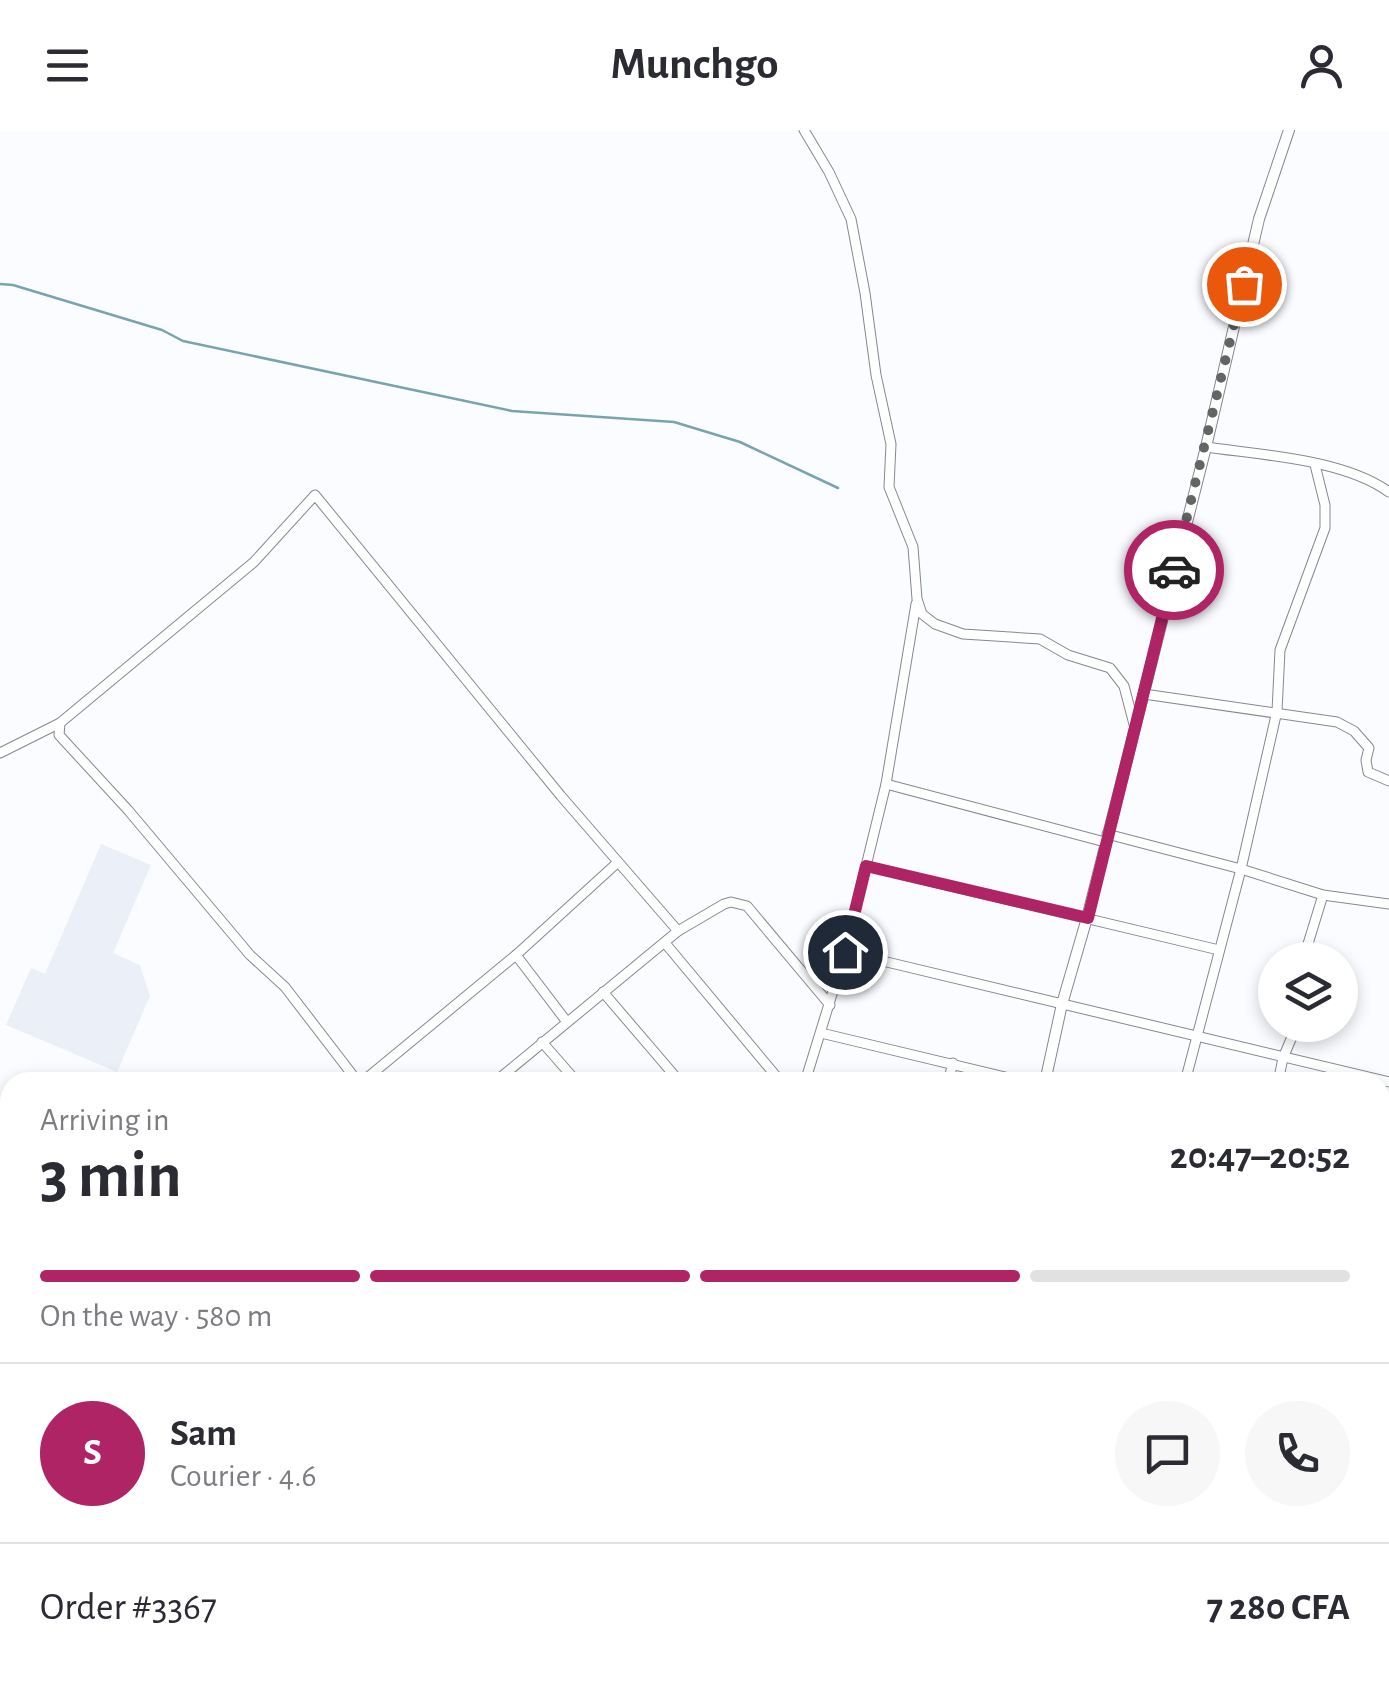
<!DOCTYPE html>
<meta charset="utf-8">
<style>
:root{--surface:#fff;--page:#f7f7f7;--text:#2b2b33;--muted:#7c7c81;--line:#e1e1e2;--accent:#ae2464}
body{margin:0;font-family:"Alegreya Sans",sans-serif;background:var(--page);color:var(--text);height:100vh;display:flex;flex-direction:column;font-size:38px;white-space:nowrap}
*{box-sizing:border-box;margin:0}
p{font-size:32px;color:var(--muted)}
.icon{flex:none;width:55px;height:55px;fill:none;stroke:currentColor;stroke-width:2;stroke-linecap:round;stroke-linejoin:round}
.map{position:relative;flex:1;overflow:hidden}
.details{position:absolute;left:0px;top:942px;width:1390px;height:622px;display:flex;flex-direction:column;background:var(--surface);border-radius:30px 30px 0 0;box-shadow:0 5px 15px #0003}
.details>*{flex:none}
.fabs{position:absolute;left:1258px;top:812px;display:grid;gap:20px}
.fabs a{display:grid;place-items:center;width:100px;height:100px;border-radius:50%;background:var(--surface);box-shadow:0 5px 15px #0003;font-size:50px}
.pin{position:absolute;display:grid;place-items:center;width:85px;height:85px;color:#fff;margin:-42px;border:5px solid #fff;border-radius:50%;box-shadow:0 2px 10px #0007}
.courier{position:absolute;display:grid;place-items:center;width:100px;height:100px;margin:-50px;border:8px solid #ae2464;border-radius:50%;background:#fff;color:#222;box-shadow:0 2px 12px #0007}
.head em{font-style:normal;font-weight:600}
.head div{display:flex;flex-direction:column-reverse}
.head{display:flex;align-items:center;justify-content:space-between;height:170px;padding:0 40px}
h1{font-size:65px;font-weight:600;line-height:75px}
.bar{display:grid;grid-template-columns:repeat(4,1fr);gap:15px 10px;align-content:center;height:120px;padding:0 40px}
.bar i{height:12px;border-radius:8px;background:var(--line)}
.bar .active{background:var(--accent)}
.bar p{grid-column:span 4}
.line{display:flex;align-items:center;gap:25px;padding:0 40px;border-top:2px solid var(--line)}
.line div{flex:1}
.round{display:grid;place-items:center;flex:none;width:105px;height:105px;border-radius:52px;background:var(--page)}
header{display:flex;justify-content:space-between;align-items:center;height:130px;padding:0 40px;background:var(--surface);font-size:45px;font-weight:600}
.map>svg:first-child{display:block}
</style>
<header><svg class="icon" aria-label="menu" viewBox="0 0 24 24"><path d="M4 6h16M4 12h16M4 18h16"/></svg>Munchgo<svg class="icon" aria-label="person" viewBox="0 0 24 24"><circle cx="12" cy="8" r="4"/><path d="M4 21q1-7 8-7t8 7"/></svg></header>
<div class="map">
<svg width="1389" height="1563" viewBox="0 0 1389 1563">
<rect width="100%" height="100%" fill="#fafcff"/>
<path fill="#ebf0f8" d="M101,714L151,735L113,823L140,835L150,866L117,942L6,895L31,838L45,844Z"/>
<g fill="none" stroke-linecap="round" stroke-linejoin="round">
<path stroke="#78a4ae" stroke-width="2.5" d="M0,154L13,155L162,200L183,211L512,281L674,292L740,312L838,358"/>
<defs>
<g id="minor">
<path d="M804,0L829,42L851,89L865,163L876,245L891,314L889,357L913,417L917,469L922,484L935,494L963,504L1040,509L1068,525L1110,538L1124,556L1135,598"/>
<path d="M1206,317C1261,325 1344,329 1389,362"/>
<path d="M1144,564L1337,592L1354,601L1369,618L1366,630L1368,642L1389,651"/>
<path d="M0,623L60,593"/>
<path d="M886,654L1105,712"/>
<path d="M1107,704L1241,739L1323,765L1389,774"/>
<path d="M866,736L1219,820"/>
<path d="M665,813L781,952"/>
<path d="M845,822L1389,952"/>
<path d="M516,825L567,892"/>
<path d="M1303,830L1323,765"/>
<path d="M603,862L680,952"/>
<path d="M821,903L1026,952"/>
<path d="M542,912L577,952"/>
<path d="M358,952L285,857L250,825L128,680L59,605L60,593L254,432L315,365L561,666L678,801"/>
<path d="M362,952L516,825L617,733"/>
<path d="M495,952L678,801L724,774L731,772L747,776L830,875"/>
<path d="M805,952L845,822L886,654L916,474"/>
<path d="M948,952L953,933"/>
<path d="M1185,952L1241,739L1277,581L1280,520L1325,398V375L1315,335"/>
<path d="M1278,952L1283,928L1297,895"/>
<path d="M1380,1111L1389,1113"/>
<path d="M0,1148L10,1160"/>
<path d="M1380,1217L1389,1183"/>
<path d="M0,1219L10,1210"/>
<path d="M0,1334L10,1325"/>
<path d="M1380,1428L1389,1431"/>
<path d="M0,1444L10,1436"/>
<path d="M0,1549L10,1541"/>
<path d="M52,1555L59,1563"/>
<path d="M464,1555L471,1563"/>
<path d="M703,1555L704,1563"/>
<path d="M1212,1555L1277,1563"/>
<path d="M127,1563L136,1555"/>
<path d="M264,1563L273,1555"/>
<path d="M354,1563L363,1555"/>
<path d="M583,1563L592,1555"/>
<path d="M917,1563L918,1555"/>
<path d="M1005,1563L1006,1555"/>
<path d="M1179,1563L1180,1555"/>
<path d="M1353,1563L1354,1555"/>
</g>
<g id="tertiary">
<path d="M1045,952L1062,874L1087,788L1206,317L1259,89L1289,0"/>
<path d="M793,1555L794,1563"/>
<path d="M499,1563L509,1555"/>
</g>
</defs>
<use href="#minor" stroke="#84898f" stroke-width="11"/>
<use href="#tertiary" stroke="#84898f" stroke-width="12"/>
<use href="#minor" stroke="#fff" stroke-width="9"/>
<use href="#tertiary" stroke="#fff" stroke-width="10"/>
</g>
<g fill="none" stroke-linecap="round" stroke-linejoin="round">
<path stroke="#626466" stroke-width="10" stroke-dasharray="0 18" d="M1174,440L1244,154"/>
<path stroke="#ae2464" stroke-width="12" d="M845,822L866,736L1088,788L1174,440"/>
</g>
</svg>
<div class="fabs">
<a><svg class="icon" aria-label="layers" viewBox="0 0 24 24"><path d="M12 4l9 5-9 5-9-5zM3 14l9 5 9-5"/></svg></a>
</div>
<div class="pin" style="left:1244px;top:154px;background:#ea580c"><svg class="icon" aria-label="bag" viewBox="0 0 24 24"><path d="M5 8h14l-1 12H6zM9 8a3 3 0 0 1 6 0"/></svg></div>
<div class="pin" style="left:845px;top:822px;background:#1f2937"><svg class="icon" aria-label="home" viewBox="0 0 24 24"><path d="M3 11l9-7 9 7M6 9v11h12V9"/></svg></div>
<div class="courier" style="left:1174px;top:440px"><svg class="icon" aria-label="car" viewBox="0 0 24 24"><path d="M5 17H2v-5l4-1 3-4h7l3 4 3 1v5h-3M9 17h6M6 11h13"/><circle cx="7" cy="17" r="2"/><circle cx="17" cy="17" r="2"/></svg></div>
<section class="details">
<div class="head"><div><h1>3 min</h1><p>Arriving in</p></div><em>20:47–20:52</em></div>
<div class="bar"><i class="active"></i><i class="active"></i><i class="active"></i><i></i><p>On the way · 580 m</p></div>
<div class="line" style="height:180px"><b class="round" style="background:var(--accent);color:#fff">S</b><div><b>Sam</b><p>Courier · 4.6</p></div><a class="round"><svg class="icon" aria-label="chat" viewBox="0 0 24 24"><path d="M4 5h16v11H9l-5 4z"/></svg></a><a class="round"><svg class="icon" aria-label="phone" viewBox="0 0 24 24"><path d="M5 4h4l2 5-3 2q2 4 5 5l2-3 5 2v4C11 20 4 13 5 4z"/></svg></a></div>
<div class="line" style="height:130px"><div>Order #3367</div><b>7 280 CFA</b></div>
</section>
</div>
